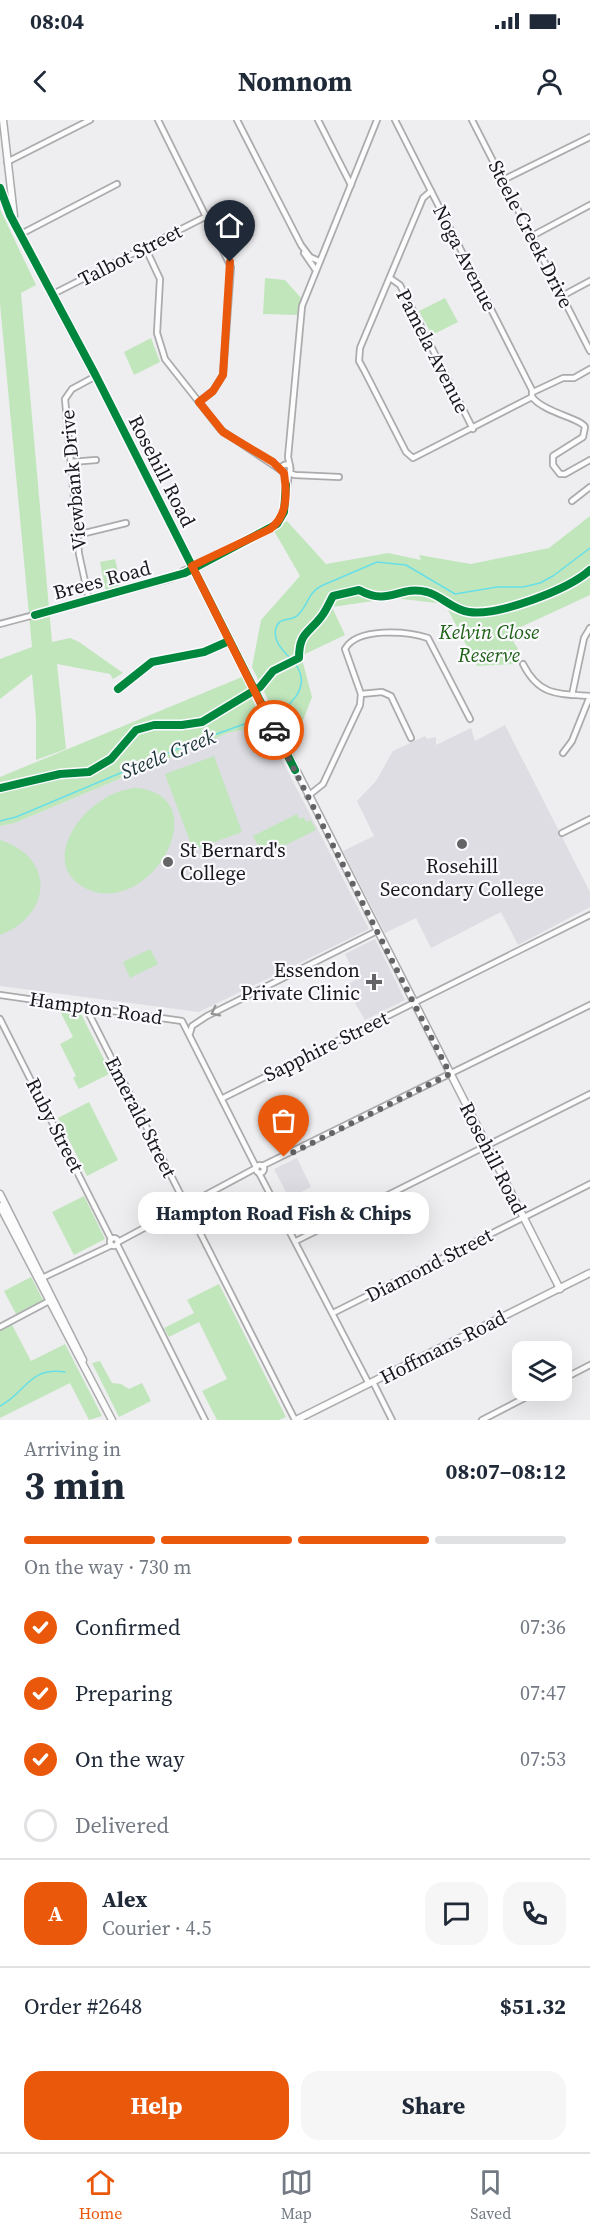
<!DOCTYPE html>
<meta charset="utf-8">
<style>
:root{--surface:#fff;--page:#f6f6f7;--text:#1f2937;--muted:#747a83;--line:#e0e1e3;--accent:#ea580c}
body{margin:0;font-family:"Source Serif 4",serif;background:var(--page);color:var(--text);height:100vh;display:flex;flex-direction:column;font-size:22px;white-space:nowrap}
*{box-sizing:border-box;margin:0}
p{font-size:20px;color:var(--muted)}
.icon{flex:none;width:33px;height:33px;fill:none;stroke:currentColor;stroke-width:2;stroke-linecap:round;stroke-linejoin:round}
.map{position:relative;height:1300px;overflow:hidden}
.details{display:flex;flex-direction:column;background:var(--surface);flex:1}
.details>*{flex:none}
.tools{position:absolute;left:512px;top:1221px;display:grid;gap:12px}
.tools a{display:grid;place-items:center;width:60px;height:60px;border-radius:12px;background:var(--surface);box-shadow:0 6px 24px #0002;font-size:30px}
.pin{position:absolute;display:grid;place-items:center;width:51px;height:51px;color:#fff;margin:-62px -26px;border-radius:50% 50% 50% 0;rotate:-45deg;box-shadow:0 0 6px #0007}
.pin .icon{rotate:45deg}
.courier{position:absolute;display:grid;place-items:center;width:60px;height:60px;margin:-30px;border:4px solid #ea580c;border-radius:50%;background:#fff;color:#222;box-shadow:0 2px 8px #0007}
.bubble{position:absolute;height:42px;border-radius:18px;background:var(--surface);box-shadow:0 6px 24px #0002;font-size:20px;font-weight:700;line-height:42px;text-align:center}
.summary em{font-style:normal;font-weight:700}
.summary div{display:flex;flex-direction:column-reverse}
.summary{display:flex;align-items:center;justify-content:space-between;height:102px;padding:0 24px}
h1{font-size:39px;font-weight:700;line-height:45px}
.bar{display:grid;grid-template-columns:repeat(4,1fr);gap:9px 6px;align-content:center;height:72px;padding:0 24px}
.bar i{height:8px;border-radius:4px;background:var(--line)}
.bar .current{background:var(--accent)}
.bar p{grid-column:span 4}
.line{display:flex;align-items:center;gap:15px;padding:0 24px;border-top:2px solid var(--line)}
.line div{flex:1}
.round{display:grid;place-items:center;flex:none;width:63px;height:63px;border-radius:18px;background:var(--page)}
ol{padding:0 24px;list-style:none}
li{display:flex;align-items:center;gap:18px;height:66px}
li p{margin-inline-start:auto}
li .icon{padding:6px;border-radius:50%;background:var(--accent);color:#fff;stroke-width:4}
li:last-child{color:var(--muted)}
li i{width:33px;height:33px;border:3px solid var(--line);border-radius:50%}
.button{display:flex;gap:12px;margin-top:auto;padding:12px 24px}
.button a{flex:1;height:69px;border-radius:18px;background:var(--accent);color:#fff;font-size:24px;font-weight:700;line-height:69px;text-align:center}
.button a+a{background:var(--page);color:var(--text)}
.status{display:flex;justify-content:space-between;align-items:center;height:42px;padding:0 30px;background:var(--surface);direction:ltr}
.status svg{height:16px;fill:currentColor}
header{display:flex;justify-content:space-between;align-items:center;height:78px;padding:0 24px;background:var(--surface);font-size:27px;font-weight:700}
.tab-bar{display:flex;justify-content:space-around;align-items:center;height:84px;border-top:2px solid var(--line);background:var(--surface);font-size:16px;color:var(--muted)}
.tab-bar a{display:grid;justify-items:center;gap:3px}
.tab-bar .current{color:var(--accent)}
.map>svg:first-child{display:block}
</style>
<div class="status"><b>08:04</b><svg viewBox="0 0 49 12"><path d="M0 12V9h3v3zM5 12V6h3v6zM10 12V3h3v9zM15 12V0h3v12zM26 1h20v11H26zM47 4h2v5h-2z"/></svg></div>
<header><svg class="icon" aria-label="back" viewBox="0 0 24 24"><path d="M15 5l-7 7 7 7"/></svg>Nomnom<svg class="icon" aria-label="person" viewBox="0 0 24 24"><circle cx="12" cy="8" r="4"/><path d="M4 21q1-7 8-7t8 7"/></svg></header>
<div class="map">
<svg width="590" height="1300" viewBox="0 0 590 1300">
<rect width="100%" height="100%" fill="#eeeef0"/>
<g fill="#dddde3">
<path d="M264,605L369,809L199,892L0,866V706L15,703L228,613Z"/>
<path d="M505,605L590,772V787L518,825L501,792L431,828L416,798L385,813L343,731L374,716L357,681L376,661L393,631L425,616L427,619L436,617V625L471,608L475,621Z"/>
<path d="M375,819L405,880L365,900L345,866L357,859L345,834Z"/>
<path d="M297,1038L311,1067L289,1078L274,1049Z"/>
</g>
<g fill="#c1e6bc">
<path d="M0,89L36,165L21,173L52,522L70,518L79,522L123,553L113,559L110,554L57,544L66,629L36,640V599L32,554L0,579V539L32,527L0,184Z"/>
<path d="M265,158L285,160L301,178L297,195L263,194Z"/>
<path d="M445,178L458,202L432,215L419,191Z"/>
<path d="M151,218L160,242L134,255L124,232Z"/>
<path d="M590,396V475L508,513L518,529L515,544L477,546L445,484L394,478L332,487L345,515L305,534L302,539L312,577L292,629L252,547L261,500L300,456L273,409L287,401L326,444L388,433L421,440L419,435L471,444L549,428Z"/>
<path d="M115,439L122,468L106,472L100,442Z"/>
<path d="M242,557L264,605L228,613L15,703L0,706V657Z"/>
<path d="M214,636L242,712L193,730L165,654Z"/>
<path d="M138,668C218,678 150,798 87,769C33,744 87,669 138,668Z"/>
<path d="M297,694L299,699L304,697L306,702L311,700L316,710L263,736L253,716Z"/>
<path d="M0,720C56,738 52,795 0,815Z"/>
<path d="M150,829L158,844L130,858L123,842Z"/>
<path d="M59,889L80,892L111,953L79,969L73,958L76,956L60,924L73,917Z"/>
<path d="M89,982L118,1040L87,1056L58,998Z"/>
<path d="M84,1076L105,1119L74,1135L52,1092Z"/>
<path d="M31,1157L43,1180L16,1194L4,1171Z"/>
<path d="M219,1164L286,1297L279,1300H217L202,1271L227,1259L199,1202L169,1217L164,1208L194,1193L187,1180Z"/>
<path d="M12,1205L31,1241L65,1224L102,1296L89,1300L70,1263L0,1298V1211Z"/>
<path d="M100,1241L112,1263L121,1264L129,1269L142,1263L151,1281L119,1297L92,1243Z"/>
</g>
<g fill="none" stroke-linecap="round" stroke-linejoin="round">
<g stroke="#68dfe6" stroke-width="1.5">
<path d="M271,594C290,589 309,568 298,548C291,536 271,525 276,508C279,496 291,502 298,495C308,485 308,473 321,466L377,442L406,445L455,474L497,467H523L540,463L553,456L590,428"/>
<path d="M0,701L16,697L194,622L267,596"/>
<path d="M0,1286C27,1272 28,1247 65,1252"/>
</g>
<defs>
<g id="street">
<path d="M158,0L231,147L223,255L213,271L199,282"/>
<path d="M237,0L301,125L310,137L319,141"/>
<path d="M318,0L351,65"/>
<path d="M395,0L532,270V277"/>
<path d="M472,0L590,231"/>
<path d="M7,42L90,0"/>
<path d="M503,60L590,17"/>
<path d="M431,71L423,78L360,228L359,241L364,250L406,332L413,338L532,277"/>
<path d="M21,114L117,64"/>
<path d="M532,116L590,85"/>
<path d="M145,127L160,159L157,213L165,239L221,310L282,351"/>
<path d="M304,133L315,149"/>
<path d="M390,158L400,165L473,309"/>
<path d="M53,174L207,96"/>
<path d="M562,176L590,161"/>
<path d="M533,272L563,258H574L590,249"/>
<path d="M532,277C545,293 580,298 585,307L583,317L553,336V345L560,354H565L590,340"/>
<path d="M71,342L96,340"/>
<circle cx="286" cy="349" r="4.5"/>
<path d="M290,346L288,337L302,186L377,0"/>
<path d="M289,353L295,355L339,357"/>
<path d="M572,381L590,367"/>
<path d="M77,415L126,403"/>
<path d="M183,451L205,440"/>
<path d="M89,480L79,434L65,279L72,269L96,256"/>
<path d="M0,504L170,459L201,446L277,404L284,392L289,353"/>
<path d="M523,544C539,576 558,574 590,576L572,621L563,633"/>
<path d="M118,569L152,542L204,532L229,521"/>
<path d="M361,574L382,572L391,576L411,618"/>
<path d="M572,575L584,518L590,508"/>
<path d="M308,676L323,664L360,585L361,574L345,529C357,507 407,511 428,518L470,599"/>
<path d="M562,713L590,699"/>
<path d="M0,875L182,901L256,1047"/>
<path d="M85,886L295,1300"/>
<path d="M0,899L111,1119"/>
<path d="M190,913L192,906L207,896L377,811"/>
<path d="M223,978L590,795"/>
<circle cx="260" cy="1049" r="4"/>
<path d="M262,1046L590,885"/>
<path d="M259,1053L369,1264"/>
<circle cx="114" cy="1122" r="4"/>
<path d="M296,1121L590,974"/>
<path d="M118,1122L256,1048"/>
<path d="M117,1124L205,1300"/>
<path d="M40,1159L112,1125"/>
<path d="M333,1193L590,1064"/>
<path d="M0,1207L51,1180"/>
<path d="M561,1260L590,1245"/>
<path d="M373,1262L392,1300"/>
<path d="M482,1300L540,1270"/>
</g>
<g id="secondary">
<path d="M3,0L14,96"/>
<path d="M0,68L10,95L96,256L560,1169"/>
<path d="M0,1074L83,1240"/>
<path d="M0,1086L112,1300"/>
<path d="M296,1300L590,1153"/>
</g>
</defs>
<use href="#street" stroke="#ababad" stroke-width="8"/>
<use href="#secondary" stroke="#ababad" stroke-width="9"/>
<use href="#street" stroke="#fcfcfd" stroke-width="4.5"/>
<use href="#secondary" stroke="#fcfcfd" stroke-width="6"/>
<defs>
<g id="cycleway">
<path d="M0,68L10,95L96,256L295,650"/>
<path d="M35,495L185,453L277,404L284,392L286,365"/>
<path d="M118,569L152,542L204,532L229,521"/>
<path d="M0,668L60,654L89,652L111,639L136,610L154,605H182L202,602L260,567L273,551L299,538C299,513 308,514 321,497C326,491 329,483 333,476L359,470C390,487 398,465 427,472C442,476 453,490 469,492C498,496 568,470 590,450"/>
</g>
</defs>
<use href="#cycleway" stroke="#fbfaff" stroke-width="11"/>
<use href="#cycleway" stroke="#00873e" stroke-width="8"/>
</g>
<defs><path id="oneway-chevron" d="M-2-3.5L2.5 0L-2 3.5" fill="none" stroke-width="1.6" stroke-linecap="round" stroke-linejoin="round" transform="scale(1.5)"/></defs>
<use stroke="#969697" href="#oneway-chevron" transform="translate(215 892) rotate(153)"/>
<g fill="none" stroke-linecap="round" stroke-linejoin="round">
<path stroke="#646466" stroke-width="6" stroke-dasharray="0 10.8" d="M274,610L450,954L284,1037"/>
<path stroke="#ea580c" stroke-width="8" d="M230,142L223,255L213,271L199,282L223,312L273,342L284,353C287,373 288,396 270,409L192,446L274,610"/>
</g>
<g fill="#646466" stroke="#fbfaff" stroke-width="2">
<circle cx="462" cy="724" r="6"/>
<circle cx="168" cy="742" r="6"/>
<path d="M371 853h6v6h6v6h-6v6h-6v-6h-6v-6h6z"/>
</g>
<g text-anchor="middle" stroke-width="4.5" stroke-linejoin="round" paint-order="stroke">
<g font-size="20" fill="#19191b" stroke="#fbfaff">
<text transform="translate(531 114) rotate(63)" y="7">Steele Creek Drive</text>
<text transform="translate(130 135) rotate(-27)" y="7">Talbot Street</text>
<text transform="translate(465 138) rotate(63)" y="7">Noga Avenue</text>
<text transform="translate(433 231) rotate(63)" y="7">Pamela Avenue</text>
<text transform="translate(162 351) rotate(63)" y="7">Rosehill Road</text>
<text transform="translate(73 360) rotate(-95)" y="7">Viewbank Drive</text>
<text transform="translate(102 460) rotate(-15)" y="7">Brees Road</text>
<text transform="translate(96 888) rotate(8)" y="7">Hampton Road</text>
<text transform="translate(326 926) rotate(-26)" y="7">Sapphire Street</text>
<text transform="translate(141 997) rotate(63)" y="7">Emerald Street</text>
<text transform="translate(55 1005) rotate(63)" y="7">Ruby Street</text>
<text transform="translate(493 1038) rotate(63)" y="7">Rosehill Road</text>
<text transform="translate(429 1145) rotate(-27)" y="7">Diamond Street</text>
<text transform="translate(443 1227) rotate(-27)" y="7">Hoffmans Road</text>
</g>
<g font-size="20" font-style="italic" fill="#1d6114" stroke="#fbfaff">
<text x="489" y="519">Kelvin Close<tspan x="489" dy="23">Reserve</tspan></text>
</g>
<g font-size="20" fill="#19191b" stroke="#fbfaff" text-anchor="start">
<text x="180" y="737">St Bernard's<tspan x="180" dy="23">College</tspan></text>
<text x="462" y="753" text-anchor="middle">Rosehill<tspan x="462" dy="23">Secondary College</tspan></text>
<text x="360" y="857" text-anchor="end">Essendon<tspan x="360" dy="23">Private Clinic</tspan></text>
</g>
<g font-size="21" font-style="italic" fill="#193334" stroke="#fbfaff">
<text transform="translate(168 634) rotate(-22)" y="7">Steele Creek</text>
</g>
</g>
</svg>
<div class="tools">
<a><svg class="icon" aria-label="layers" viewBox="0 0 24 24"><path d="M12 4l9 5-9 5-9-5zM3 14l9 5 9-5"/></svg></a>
</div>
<div class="pin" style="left:284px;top:1037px;background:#ea580c"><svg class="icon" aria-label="bag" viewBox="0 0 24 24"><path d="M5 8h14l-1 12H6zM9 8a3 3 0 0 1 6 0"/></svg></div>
<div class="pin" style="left:230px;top:142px;background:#1f2937"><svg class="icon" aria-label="home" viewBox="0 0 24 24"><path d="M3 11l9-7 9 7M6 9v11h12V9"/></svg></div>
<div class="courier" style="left:274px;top:610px"><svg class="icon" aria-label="car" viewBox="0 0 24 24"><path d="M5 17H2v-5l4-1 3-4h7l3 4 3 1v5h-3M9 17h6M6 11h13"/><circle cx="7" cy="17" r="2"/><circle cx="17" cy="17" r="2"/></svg></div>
<div class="bubble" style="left:138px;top:1072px;width:291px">Hampton Road Fish &amp; Chips</div>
</div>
<section class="details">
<div class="summary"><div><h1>3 min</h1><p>Arriving in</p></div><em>08:07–08:12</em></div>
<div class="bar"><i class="current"></i><i class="current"></i><i class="current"></i><i></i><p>On the way · 730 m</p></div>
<ol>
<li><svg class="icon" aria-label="check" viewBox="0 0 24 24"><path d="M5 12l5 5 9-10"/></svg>Confirmed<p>07:36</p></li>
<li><svg class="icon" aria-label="check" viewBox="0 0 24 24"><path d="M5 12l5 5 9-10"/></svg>Preparing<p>07:47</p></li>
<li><svg class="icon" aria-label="check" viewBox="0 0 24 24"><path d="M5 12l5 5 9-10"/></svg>On the way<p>07:53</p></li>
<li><i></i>Delivered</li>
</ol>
<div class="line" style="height:108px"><b class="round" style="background:var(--accent);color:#fff">A</b><div><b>Alex</b><p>Courier · 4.5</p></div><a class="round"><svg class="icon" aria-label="chat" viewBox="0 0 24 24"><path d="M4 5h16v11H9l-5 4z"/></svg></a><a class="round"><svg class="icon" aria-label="phone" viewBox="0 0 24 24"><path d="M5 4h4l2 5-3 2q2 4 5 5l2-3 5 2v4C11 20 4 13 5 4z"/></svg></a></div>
<div class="line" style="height:78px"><div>Order #2648</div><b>$51.32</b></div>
<div class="button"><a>Help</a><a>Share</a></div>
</section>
<nav class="tab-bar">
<a class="current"><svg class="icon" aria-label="home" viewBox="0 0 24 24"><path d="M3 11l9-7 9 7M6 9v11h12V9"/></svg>Home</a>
<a><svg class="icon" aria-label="map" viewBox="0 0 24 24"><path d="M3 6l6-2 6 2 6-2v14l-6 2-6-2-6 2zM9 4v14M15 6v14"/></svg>Map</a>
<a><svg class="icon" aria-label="saved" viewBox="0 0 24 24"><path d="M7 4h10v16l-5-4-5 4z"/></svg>Saved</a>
</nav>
